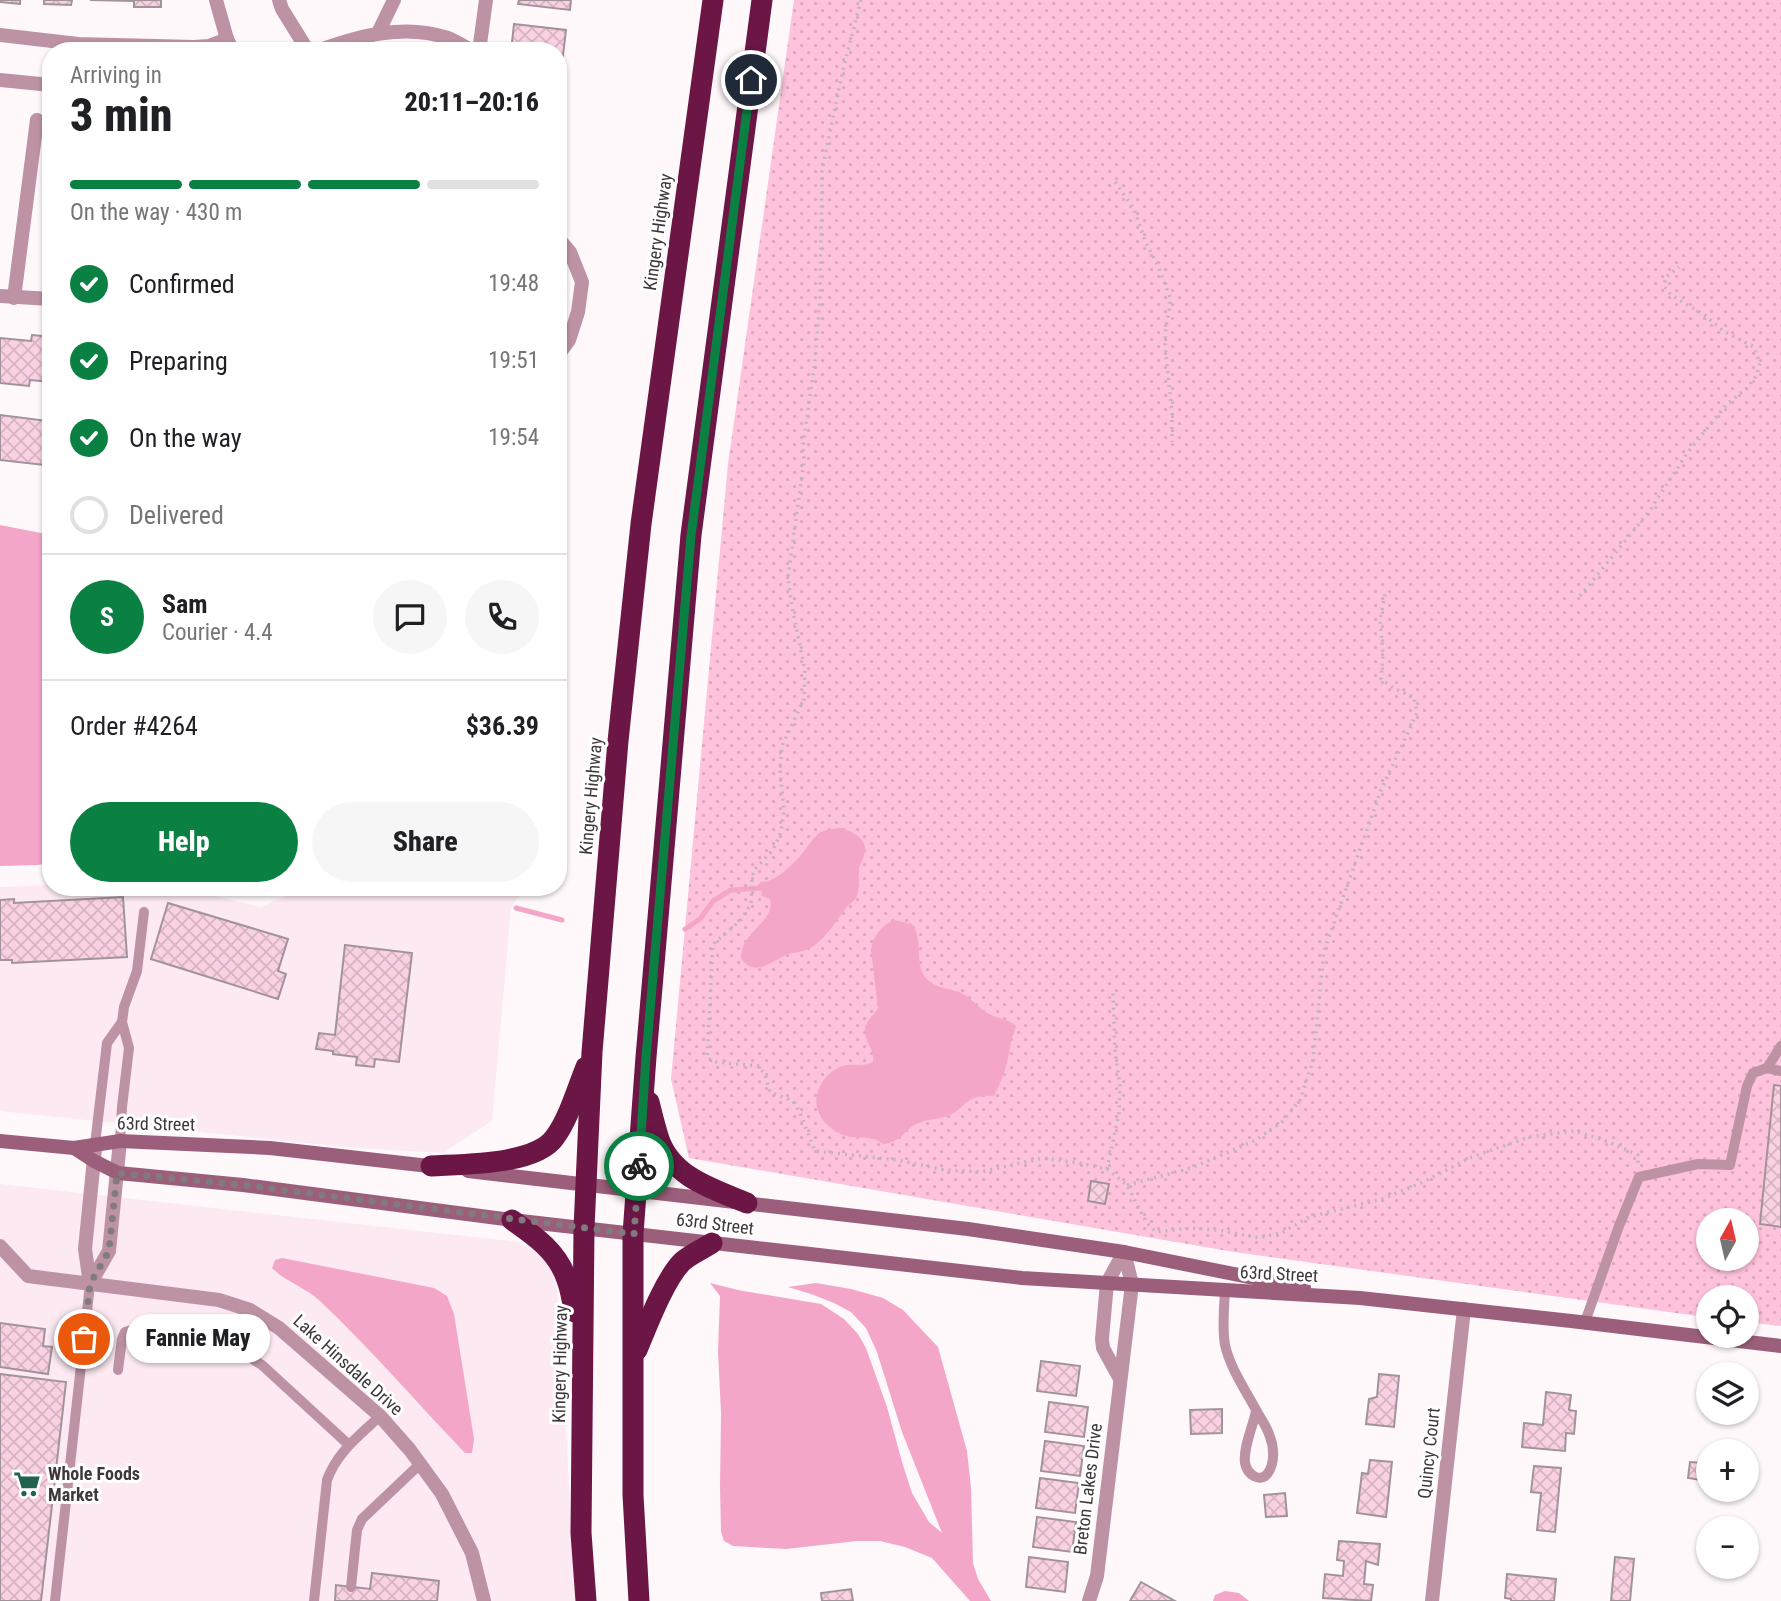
<!DOCTYPE html>
<meta charset="utf-8">
<style>
:root{--surface:#fff;--page:#f6f6f6;--text:#202124;--muted:#757577;--line:#e0e0e0;--accent:#0b8043}
body{margin:0;font-family:"Roboto Condensed",sans-serif;background:var(--page);color:var(--text);height:100vh;display:flex;flex-direction:column;font-size:26px;white-space:nowrap}
*{box-sizing:border-box;margin:0}
p{font-size:23px;color:var(--muted)}
.icon{flex:none;width:38px;height:38px;fill:none;stroke:currentColor;stroke-width:2;stroke-linecap:round;stroke-linejoin:round}
.map{position:relative;flex:1;overflow:hidden}
.details{position:absolute;left:42px;top:42px;width:525px;height:854px;display:flex;flex-direction:column;background:var(--surface);border-radius:28px;box-shadow:0 2px 5px #0004}
.details>*{flex:none}
.needle{width:46px;rotate:8deg}
.controls{position:absolute;left:1696px;top:1208px;display:grid;gap:14px}
.controls a{display:grid;place-items:center;width:63px;height:63px;border-radius:50%;background:var(--surface);box-shadow:0 2px 5px #0004;font-size:35px}
.pin{position:absolute;display:grid;place-items:center;width:60px;height:60px;color:#fff;margin:-30px;border:4px solid #fff;border-radius:50%;box-shadow:0 2px 7px #0007}
.courier{position:absolute;display:grid;place-items:center;width:70px;height:70px;margin:-35px;border:5px solid #0b8043;border-radius:50%;background:#fff;color:#222;box-shadow:0 2px 9px #0007}
.bubble{position:absolute;height:49px;border-radius:24px;background:var(--surface);box-shadow:0 2px 5px #0004;font-size:23px;font-weight:800;line-height:49px;text-align:center}
.summary em{font-style:normal;font-weight:800}
.summary div{display:flex;flex-direction:column-reverse}
.summary{display:flex;align-items:center;justify-content:space-between;height:119px;padding:0 28px}
h1{font-size:46px;font-weight:800;line-height:52px}
.bar{display:grid;grid-template-columns:repeat(4,1fr);gap:10px 7px;align-content:center;height:84px;padding:0 28px}
.bar i{height:9px;border-radius:5px;background:var(--line)}
.bar .current{background:var(--accent)}
.bar p{grid-column:span 4}
.line{display:flex;align-items:center;gap:18px;padding:0 28px;border-top:2px solid var(--line)}
.line div{flex:1}
.round{display:grid;place-items:center;flex:none;width:74px;height:74px;border-radius:37px;background:var(--page)}
ol{padding:0 28px;list-style:none}
li{display:flex;align-items:center;gap:21px;height:77px}
li p{margin-inline-start:auto}
li .icon{padding:7px;border-radius:50%;background:var(--accent);color:#fff;stroke-width:4}
li:last-child{color:var(--muted)}
li i{width:38px;height:38px;border:4px solid var(--line);border-radius:50%}
.action{display:flex;gap:14px;margin-top:auto;padding:14px 28px}
.action a{flex:1;height:80px;border-radius:42px;background:var(--accent);color:#fff;font-size:28px;font-weight:800;line-height:80px;text-align:center}
.action a+a{background:var(--page);color:var(--text)}
.map>svg:first-child{display:block}
</style>
<div class="map">
<svg width="1781" height="1601" viewBox="0 0 1781 1601">
<defs>
<pattern id="grass-dots" width="8" height="8" patternUnits="userSpaceOnUse" patternTransform="scale(1.75)"><rect width="8" height="8" fill="#fec2dc"/><path d="M2 2h.1M6 6h.1" fill="none" stroke="#dba7be" stroke-width="1.8" stroke-linecap="round"/></pattern>
<pattern id="building-cross-hatch" width="8" height="8" patternUnits="userSpaceOnUse" patternTransform="scale(1.75)"><rect width="8" height="8" fill="#fad1e2"/><path d="M0 0l8 8M0 8l8-8" fill="none" stroke="#d7b4c3"/></pattern>
</defs>
<rect width="100%" height="100%" fill="#fff8fb"/>
<g fill="#fce9f1">
<path d="M51,885V887H174L261,907L306,887H342L372,891L374,887H525L511,908L492,1121L443,1153L355,1148L0,1111V887Z"/>
<path d="M0,1184L518,1242L540,1255L555,1276L560,1315L575,1601H0Z"/>
</g>
<path fill="url(#grass-dots)" fill-rule="evenodd" d="M794,0H1781V1326L1747,1322L1746,1297H1708V1317H1705L1234,1252L689,1158L671,1079L728,464ZM1708,1220H1746V1258H1708Z"/>
<g fill="#f4a6c9">
<path d="M0,525L51,535V863L37,865L0,866Z"/>
<path d="M841,828C850,831 864,836 865,848C866,854 861,862 859,868C858,877 860,887 857,896C855,901 850,903 846,908C836,921 828,935 815,945C805,953 794,951 784,956C774,960 761,972 749,966C745,964 743,961 741,958C741,931 776,922 770,899L762,896L760,882C775,883 791,866 801,855C807,848 812,839 819,833C825,829 834,829 841,828Z"/>
<path d="M894,920L912,924C924,941 914,962 925,977C934,988 947,988 959,992C972,997 979,1010 991,1015C1000,1019 1008,1019 1016,1026C1015,1032 1012,1036 1011,1042C1008,1062 1004,1077 994,1096C963,1093 966,1111 944,1117C935,1120 925,1119 916,1124C904,1131 899,1143 883,1144C872,1134 860,1140 847,1136C829,1131 813,1114 817,1095C819,1084 826,1075 836,1069C851,1060 860,1069 873,1062C875,1049 863,1040 865,1028C867,1020 874,1015 878,1008L871,950C872,937 882,925 894,920Z"/>
<path d="M282,1258L434,1288L447,1296L454,1314L474,1439L472,1453H465C417,1403 371,1349 320,1301C305,1287 286,1282 272,1268L275,1260Z"/>
<path d="M710,1283L738,1290L821,1304L844,1319L858,1334L866,1348L887,1407L902,1462L912,1493L929,1522L942,1533L902,1432L877,1352L866,1328L851,1312L834,1303L811,1294L788,1287L816,1283L851,1289L883,1298L903,1310L938,1347L967,1451L971,1488L973,1563L978,1579L991,1601H970L932,1558L905,1547L880,1541H857L786,1549L733,1546L724,1541L721,1532L720,1487L721,1413L718,1352L720,1296Z"/>
<path d="M1225,1591L1239,1593L1249,1601H1213L1215,1595Z"/>
</g>
<g fill="none" stroke-linecap="round" stroke-linejoin="round">
<g stroke="#f4a6c9" stroke-width="5">
<path d="M516,908L562,920"/>
<path d="M685,929L700,919L713,901L731,890L761,888"/>
</g>
</g>
<g fill="url(#building-cross-hatch)" stroke="#a19399" stroke-width="2">
<path d="M0,0H20V4L0,2Z"/>
<path d="M44,0H72L71,5L44,4Z"/>
<path d="M90,0H161V7H134V1Z"/>
<path d="M519,0H571L570,10L518,4Z"/>
<path d="M514,24L566,30L558,98V51H511Z"/>
<path d="M32,335L51,337V382L30,380L29,386L0,383V338L31,341Z"/>
<path d="M0,415L48,421L44,465L0,460Z"/>
<path d="M123,897L127,957L12,963V960H0V900L14,899V903Z"/>
<path d="M168,903L288,939L278,971L286,974L278,999L151,959Z"/>
<path d="M345,945L412,953L399,1062L375,1059L374,1067L356,1065L357,1057L333,1054V1051L316,1049L319,1033L335,1035Z"/>
<path d="M1774,1085L1781,1086V1227L1760,1224Z"/>
<path d="M1091,1181L1109,1184L1105,1204L1088,1201Z"/>
<path d="M0,1323L45,1329L43,1346L52,1347L48,1374L0,1367Z"/>
<path d="M1041,1361L1080,1366L1076,1396L1037,1391Z"/>
<path d="M0,1374L66,1382L41,1601H0Z"/>
<path d="M1379,1374L1399,1376L1394,1427L1366,1424L1369,1399L1377,1397Z"/>
<path d="M1546,1392L1571,1395L1569,1410L1576,1411L1574,1434L1566,1433L1565,1451L1522,1447L1524,1423L1543,1425Z"/>
<path d="M1049,1402L1088,1407L1084,1437L1045,1432Z"/>
<path d="M1222,1409V1433L1191,1434L1190,1410Z"/>
<path d="M1045,1441L1084,1446L1080,1476L1041,1471Z"/>
<path d="M1706,1456H1708V1481L1688,1478L1690,1462L1705,1463Z"/>
<path d="M1370,1460L1392,1462L1386,1517L1357,1513L1362,1473L1368,1474Z"/>
<path d="M1746,1461L1751,1462L1748,1486H1746Z"/>
<path d="M1534,1466L1561,1468L1555,1532L1537,1530L1541,1493L1531,1492Z"/>
<path d="M1040,1478L1079,1483L1075,1513L1036,1508Z"/>
<path d="M1285,1493L1287,1516L1266,1517L1264,1495Z"/>
<path d="M1037,1517L1076,1522L1072,1552L1033,1547Z"/>
<path d="M1339,1541L1380,1544L1378,1565L1366,1561L1364,1584L1373,1585L1371,1601L1323,1598L1325,1574L1343,1576L1344,1561L1337,1560Z"/>
<path d="M1029,1557L1068,1562L1065,1592L1026,1587Z"/>
<path d="M1615,1557L1634,1559L1630,1601H1611Z"/>
<path d="M372,1573L439,1581L437,1601H335L336,1585L370,1589Z"/>
<path d="M1507,1574L1556,1579L1554,1601H1511V1599L1505,1598Z"/>
<path d="M1141,1582L1175,1601H1130Z"/>
<path d="M851,1589L853,1601H822L821,1593Z"/>
</g>
<g fill="none" stroke-linecap="round" stroke-linejoin="round">
<g stroke="#bdb7ba" stroke-width="3.5" stroke-dasharray="2 5" stroke-linecap="butt">
<path d="M861,0L843,70L822,170L820,300L815,361L803,445L804,462L788,577L792,607L805,670L804,699L782,746L780,769L784,812L781,832L773,850L755,869L752,877L751,904L740,921L713,944L707,1058L716,1062L759,1066L765,1075L770,1092L793,1101L800,1113L815,1151L898,1160L945,1170L981,1172L1043,1158L1079,1163L1107,1169L1127,1185L1146,1222L1156,1232L1191,1228L1217,1230L1260,1238L1283,1232L1309,1217L1382,1199L1421,1183L1472,1157L1529,1137L1575,1131L1606,1141L1638,1155V1164"/>
<path d="M1115,182L1134,209L1146,243L1158,266L1170,297V307L1166,326L1165,345L1172,414V442"/>
<path d="M1580,596L1648,513L1688,452L1726,405L1747,388L1757,375L1760,363L1754,347L1723,331L1706,316L1671,295L1664,286L1666,277L1679,267"/>
<path d="M1107,1169L1119,1113L1120,1086L1115,1051L1113,993"/>
<path d="M1127,1185L1191,1168L1254,1141L1282,1122L1300,1100L1313,1061L1324,951L1381,790L1417,713L1414,697L1395,689L1381,679L1383,655L1380,620L1385,594"/>
</g>
<g stroke="#bd92a4" stroke-width="10">
<path d="M1767,1068L1781,1046"/>
<path d="M120,1141L122,1107L129,1048L122,1022L124,1007L137,971L144,912"/>
<path d="M95,1144L107,1043L122,1022"/>
<path d="M1225,1291C1224,1308 1222,1327 1225,1345C1230,1367 1244,1388 1255,1408C1260,1418 1267,1426 1270,1437C1274,1447 1275,1463 1268,1473C1260,1484 1247,1474 1245,1463C1243,1447 1253,1427 1256,1411"/>
<path d="M1585,1322L1619,1226L1639,1177L1698,1164L1730,1165L1747,1086L1753,1073L1767,1068L1781,1071"/>
<path d="M118,1370L122,1339L125,1332L135,1329L220,1341L238,1350L262,1365L349,1445"/>
<path d="M351,1587L357,1530L362,1519L420,1464"/>
<path d="M55,1601L90,1284"/>
<path d="M314,1601L327,1480C337,1452 359,1436 380,1416"/>
</g>
<g stroke="#bd92a4" stroke-width="14">
<path d="M216,0L227,39"/>
<path d="M279,0L282,9L308,51"/>
<path d="M378,33L394,0"/>
<path d="M0,35L78,44L194,47L209,46L227,39L233,51"/>
<path d="M317,51C359,36 404,23 448,38C456,41 465,47 473,51"/>
<path d="M476,51L480,44L486,0"/>
<path d="M0,80L51,85"/>
<path d="M558,238L570,252L582,282L578,312L569,340L558,355"/>
<path d="M0,296L51,299"/>
<path d="M14,298L37,120"/>
<path d="M0,1246L28,1276L219,1300L250,1310L279,1328L380,1416L410,1450L442,1494L472,1553L484,1601"/>
<path d="M90,1284L109,1251L120,1141"/>
<path d="M90,1284L85,1249L95,1149"/>
<path d="M1120,1379L1103,1348L1102,1339L1107,1283L1124,1252"/>
<path d="M1089,1601L1097,1576L1132,1284L1124,1252"/>
<path d="M1432,1601L1464,1309"/>
</g>
<g stroke="#9c5f7b" stroke-width="14">
<path d="M0,1141L74,1148L120,1141L270,1148L438,1167"/>
<path d="M74,1148L94,1161L118,1173L243,1185L512,1220L810,1254L1022,1278L1360,1298L1571,1321L1781,1346"/>
<path d="M468,1171L968,1229L1124,1252L1304,1288"/>
</g>
<g stroke="#6b1645" stroke-width="21">
<path d="M649,1102C652,1114 655,1127 659,1139C672,1177 713,1189 747,1203"/>
<path d="M431,1166C464,1164 536,1165 555,1137C569,1118 577,1089 586,1067"/>
<path d="M512,1220C535,1236 558,1252 567,1280C571,1290 572,1302 575,1312"/>
<path d="M637,1350C647,1326 665,1278 683,1261C691,1254 703,1249 712,1243"/>
<path d="M586,1601L581,1533L584,1228L592,1052L618,741L641,524L713,0"/>
<path d="M639,1601L633,1495V1234L646,1057L691,535L762,0"/>
</g>
</g>
<g fill="none" stroke-linecap="round" stroke-linejoin="round">
<path stroke="#827b7e" stroke-width="7" stroke-dasharray="0 12.6" d="M84,1339L90,1284L109,1251L117,1173L243,1185L634,1234L639,1166"/>
<path stroke="#0b8043" stroke-width="9" d="M639,1166L646,1057L691,536L751,80"/>
</g>
<defs>
<symbol id="supermarket-bare" viewBox="-9 -9 18 18"><path d="M-6-5.5h2.5l.6 2H6L4.5 2H-2.5L-4.4-4H-6ZM-1.5 3.2a1.3 1.3 0 1 0 .1 0ZM3 3.2a1.3 1.3 0 1 0 .1 0Z" fill="#226350" stroke="#fff" stroke-width="2.5" paint-order="stroke"/></symbol>
</defs>
<g fill-rule="evenodd">
<use href="#supermarket-bare" x="8" y="1465" width="38" height="38"/>
</g>
<g text-anchor="middle" stroke-width="6" stroke-linejoin="round" paint-order="stroke">
<g font-size="18" fill="#3e383b" stroke="#fff">
<text transform="translate(658 232) rotate(-82)" y="6">Kingery Highway</text>
<text transform="translate(591 796) rotate(-85)" y="6">Kingery Highway</text>
<text transform="translate(156 1124) rotate(1)" y="6">63rd Street</text>
<text transform="translate(715 1224) rotate(7)" y="6">63rd Street</text>
<text transform="translate(1279 1274) rotate(3)" y="6">63rd Street</text>
<text transform="translate(560 1364) rotate(-89)" y="6">Kingery Highway</text>
<text transform="translate(348 1365) rotate(42)" y="6">Lake Hinsdale Drive</text>
<text transform="translate(1429 1453) rotate(-84)" y="6">Quincy Court</text>
<text transform="translate(1088 1489) rotate(-83)" y="6">Breton Lakes Drive</text>
</g>
<g font-size="18" font-weight="bold" fill="#3e383b" stroke="#fff" text-anchor="start">
<text x="48" y="1480">Whole Foods<tspan x="48" dy="21">Market</tspan></text>
</g>
</g>
</svg>
<div class="controls">
<a><svg class="needle" viewBox="-14 -14 28 28"><path d="M0-13l5 13h-10z" fill="#e53935"/><path d="M0 13l5-13h-10z" fill="#757577"/></svg></a>
<a><svg class="icon" aria-label="locate" viewBox="0 0 24 24"><circle cx="12" cy="12" r="6"/><path d="M12 2v4M12 18v4M2 12h4M18 12h4"/></svg></a>
<a><svg class="icon" aria-label="layers" viewBox="0 0 24 24"><path d="M12 4l9 5-9 5-9-5zM3 14l9 5 9-5"/></svg></a>
<a>+</a>
<a>−</a>
</div>
<div class="pin" style="left:84px;top:1339px;background:#ea580c"><svg class="icon" aria-label="bag" viewBox="0 0 24 24"><path d="M5 8h14l-1 12H6zM9 8a3 3 0 0 1 6 0"/></svg></div>
<div class="pin" style="left:751px;top:80px;background:#1f2937"><svg class="icon" aria-label="home" viewBox="0 0 24 24"><path d="M3 11l9-7 9 7M6 9v11h12V9"/></svg></div>
<div class="courier" style="left:639px;top:1166px"><svg class="icon" aria-label="bike" viewBox="0 0 24 24"><circle cx="6" cy="16" r="4"/><circle cx="18" cy="16" r="4"/><path d="M6 16l4-8h5l3 8M10 8l3 8H6M13 5h3"/></svg></div>
<div class="bubble" style="left:126px;top:1314px;width:144px">Fannie May</div>
<section class="details">
<div class="summary"><div><h1>3 min</h1><p>Arriving in</p></div><em>20:11–20:16</em></div>
<div class="bar"><i class="current"></i><i class="current"></i><i class="current"></i><i></i><p>On the way · 430 m</p></div>
<ol>
<li><svg class="icon" aria-label="check" viewBox="0 0 24 24"><path d="M5 12l5 5 9-10"/></svg>Confirmed<p>19:48</p></li>
<li><svg class="icon" aria-label="check" viewBox="0 0 24 24"><path d="M5 12l5 5 9-10"/></svg>Preparing<p>19:51</p></li>
<li><svg class="icon" aria-label="check" viewBox="0 0 24 24"><path d="M5 12l5 5 9-10"/></svg>On the way<p>19:54</p></li>
<li><i></i>Delivered</li>
</ol>
<div class="line" style="height:126px"><b class="round" style="background:var(--accent);color:#fff">S</b><div><b>Sam</b><p>Courier · 4.4</p></div><a class="round"><svg class="icon" aria-label="chat" viewBox="0 0 24 24"><path d="M4 5h16v11H9l-5 4z"/></svg></a><a class="round"><svg class="icon" aria-label="phone" viewBox="0 0 24 24"><path d="M5 4h4l2 5-3 2q2 4 5 5l2-3 5 2v4C11 20 4 13 5 4z"/></svg></a></div>
<div class="line" style="height:91px"><div>Order #4264</div><b>$36.39</b></div>
<div class="action"><a>Help</a><a>Share</a></div>
</section>
</div>
